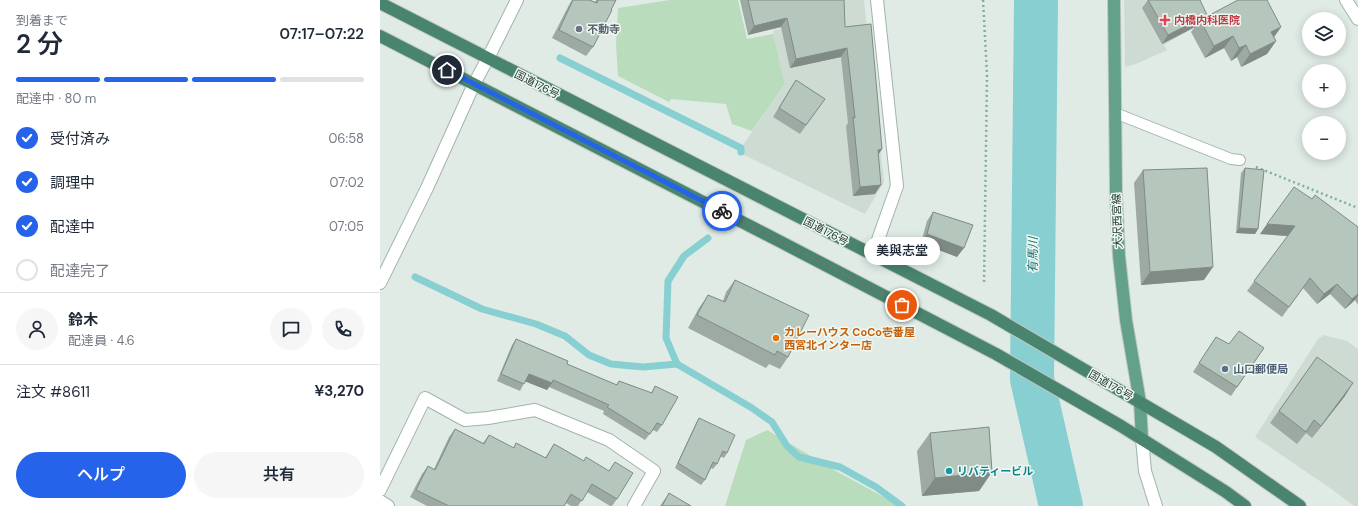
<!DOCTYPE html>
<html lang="ja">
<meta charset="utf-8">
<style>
:root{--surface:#fff;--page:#f6f6f7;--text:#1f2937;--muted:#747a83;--line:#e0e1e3;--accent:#2563eb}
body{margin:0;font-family:"DM Sans","Noto Sans JP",sans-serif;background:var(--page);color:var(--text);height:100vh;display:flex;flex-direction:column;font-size:15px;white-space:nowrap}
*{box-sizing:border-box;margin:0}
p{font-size:13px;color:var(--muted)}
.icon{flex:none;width:22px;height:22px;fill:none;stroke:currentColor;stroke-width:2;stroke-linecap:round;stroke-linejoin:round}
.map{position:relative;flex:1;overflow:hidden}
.drawer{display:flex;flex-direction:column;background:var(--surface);width:380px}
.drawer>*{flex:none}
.buttons{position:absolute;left:922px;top:12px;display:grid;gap:8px}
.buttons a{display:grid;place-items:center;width:44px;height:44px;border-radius:50%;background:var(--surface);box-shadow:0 2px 10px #0003;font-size:20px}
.pin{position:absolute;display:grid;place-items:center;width:34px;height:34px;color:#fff;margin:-17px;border:2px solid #fff;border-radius:50%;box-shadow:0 1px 4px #0007}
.courier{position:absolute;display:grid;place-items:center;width:40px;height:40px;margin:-20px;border:3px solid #2563eb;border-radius:50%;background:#fff;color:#222;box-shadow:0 1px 5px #0007}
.bubble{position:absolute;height:28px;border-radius:14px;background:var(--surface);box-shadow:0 2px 10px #0003;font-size:13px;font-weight:600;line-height:28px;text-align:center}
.headline em{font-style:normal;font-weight:600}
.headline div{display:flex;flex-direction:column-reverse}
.headline{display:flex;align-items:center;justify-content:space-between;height:68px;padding:0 16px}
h1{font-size:26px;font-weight:600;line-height:30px}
.bar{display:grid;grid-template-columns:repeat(4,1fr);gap:6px 4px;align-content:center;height:48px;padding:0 16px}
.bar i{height:5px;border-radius:3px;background:var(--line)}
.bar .active{background:var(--accent)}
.bar p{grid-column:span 4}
.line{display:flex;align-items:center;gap:10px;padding:0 16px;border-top:1px solid var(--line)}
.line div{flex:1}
.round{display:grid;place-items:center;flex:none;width:42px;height:42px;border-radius:21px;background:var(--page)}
ol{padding:0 16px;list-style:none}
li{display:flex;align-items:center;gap:12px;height:44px}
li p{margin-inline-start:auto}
li .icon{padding:4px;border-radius:50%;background:var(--accent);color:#fff;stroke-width:4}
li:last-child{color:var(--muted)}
li i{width:22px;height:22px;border:2px solid var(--line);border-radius:50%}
.button{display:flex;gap:8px;margin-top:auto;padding:8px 16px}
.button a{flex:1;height:46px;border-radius:24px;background:var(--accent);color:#fff;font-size:16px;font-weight:600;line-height:46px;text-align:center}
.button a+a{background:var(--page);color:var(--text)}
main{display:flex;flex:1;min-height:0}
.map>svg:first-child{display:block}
</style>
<main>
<section class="drawer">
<div class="headline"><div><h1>2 分</h1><p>到着まで</p></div><em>07:17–07:22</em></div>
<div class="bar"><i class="active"></i><i class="active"></i><i class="active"></i><i></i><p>配達中 · 80 m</p></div>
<ol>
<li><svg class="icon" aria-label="check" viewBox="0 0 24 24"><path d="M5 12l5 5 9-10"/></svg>受付済み<p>06:58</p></li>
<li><svg class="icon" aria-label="check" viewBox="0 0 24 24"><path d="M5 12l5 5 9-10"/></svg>調理中<p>07:02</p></li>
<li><svg class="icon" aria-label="check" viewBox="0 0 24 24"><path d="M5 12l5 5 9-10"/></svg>配達中<p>07:05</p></li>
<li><i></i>配達完了</li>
</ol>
<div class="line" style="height:72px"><a class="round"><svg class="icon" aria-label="person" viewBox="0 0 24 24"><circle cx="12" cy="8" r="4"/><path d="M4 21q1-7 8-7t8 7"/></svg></a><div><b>鈴木</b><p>配達員 · 4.6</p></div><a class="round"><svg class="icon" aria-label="chat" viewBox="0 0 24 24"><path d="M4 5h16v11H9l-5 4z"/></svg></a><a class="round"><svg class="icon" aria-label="phone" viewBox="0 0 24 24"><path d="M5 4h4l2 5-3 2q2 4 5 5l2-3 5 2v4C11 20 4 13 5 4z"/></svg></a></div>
<div class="line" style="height:52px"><div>注文 #8611</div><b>¥3,270</b></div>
<div class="button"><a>ヘルプ</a><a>共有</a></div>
</section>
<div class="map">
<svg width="978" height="506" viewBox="0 0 978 506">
<rect width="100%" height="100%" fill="#e0ebe5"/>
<g fill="#cedbd3">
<path d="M419,0H484L504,182L485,214L358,152L405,84L393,34L394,30L422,24Z"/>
<path d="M744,0H811L827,20L784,45L787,50L756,64L745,67Z"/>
<path d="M944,335L967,341L978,349V506H974L950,488L875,437L938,339Z"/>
</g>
<g fill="#b9dcbd">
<path d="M290,0H358L367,39L393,34L405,84L372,131L352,124L346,104L291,99L289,102L238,76L236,44L238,8Z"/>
<path d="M387,430L456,471L520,506H345L366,440Z"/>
</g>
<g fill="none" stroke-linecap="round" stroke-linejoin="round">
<g stroke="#87cfd1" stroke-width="7">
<path d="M180,58L361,148V152"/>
<path d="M328,238L304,256L288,281L286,338L297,364L372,408L392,422L407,446L419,457L460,467L496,487L522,506"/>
<path d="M35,277L102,309L156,324L185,336L209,355L231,364L263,367L297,364"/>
</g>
<path stroke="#87cfd1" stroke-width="44" d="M656,0L652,379L681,506"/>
<defs>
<path id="service" d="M735,113L851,159L860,160"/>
<g id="minor">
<path d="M966,0L978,19"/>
<path d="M493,254L517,186L497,0"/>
<path d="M762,439L765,471L776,506"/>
<path d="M0,490L45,398L85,420L108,418L155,410L229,440L274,471L254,506"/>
<path d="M0,501L8,506"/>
</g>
<path id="tertiary" d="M0,283L47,188L94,84L108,58L137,0"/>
<path id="primary" d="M734,0L736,193L739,256L746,320L760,402L762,439"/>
<g id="trunk">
<path d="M0,3L611,315L836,447L920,506"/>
<path d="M0,36L401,242L616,354L741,426L846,492L865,506"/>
</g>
</defs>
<use href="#service" stroke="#a3b3ab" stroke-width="12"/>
<use href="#minor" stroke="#a3b3ab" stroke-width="14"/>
<use href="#tertiary" stroke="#a3b3ab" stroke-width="14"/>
<use href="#primary" stroke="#c1c8c5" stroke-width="14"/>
<use href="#trunk" stroke="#c1c8c5" stroke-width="14"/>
<g stroke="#80af9a" stroke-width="2.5" stroke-dasharray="2 3" stroke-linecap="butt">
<path d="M603,0L607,75L604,285"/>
<path d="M876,167L978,208"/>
</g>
<use href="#service" stroke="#fff" stroke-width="10"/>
<use href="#minor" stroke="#fff" stroke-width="12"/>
<use href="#tertiary" stroke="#fff" stroke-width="12"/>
<use href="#primary" stroke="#64a189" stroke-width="12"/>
<use href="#trunk" stroke="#48846e" stroke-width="12"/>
</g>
<g fill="#9caaa3">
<path d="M192,0H209L215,2L216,0H236L213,47L206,56L172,38L190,3Z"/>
<path d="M360,0H464L465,27L502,149L498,155L495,194L473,196L466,126L468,123L461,57L410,68L401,27L368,35Z"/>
<path d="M768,0H820L825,17L901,27L894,37L896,41L887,54L861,67L857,57L851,61L844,48L825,58L811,32L815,27L782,44L762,8Z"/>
<path d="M416,80L445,99L420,134L393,117L410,89Z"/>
<path d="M865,168L878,229L875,234L856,233L861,173Z"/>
<path d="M763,170L824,280L761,285L754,183Z"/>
<path d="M932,199L978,227V305L975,300L965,309L950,294L937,304L923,288L902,317L867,291L908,236L880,234Z"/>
<path d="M553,212L577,257L541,243L547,221Z"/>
<path d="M355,280L408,357L400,369L389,364L386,368L308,328L319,308L328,295L343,301L346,292Z"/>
<path d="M836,337L849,344L884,348L851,396L813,372Z"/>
<path d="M136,339L187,364L236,385L239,381L271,393L275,386L282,425L277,432L273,430L265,440L223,414L224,411L169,387L167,390L145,381L140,391L117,381L132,345Z"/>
<path d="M937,357L965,396L932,438L926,433L917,444L890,423Z"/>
<path d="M319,418L347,453L344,458L340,456L337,464L333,469L331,468L325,480L321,485L295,468L316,423Z"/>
<path d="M75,429L103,443L109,435L133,448L136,443L165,458L174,444L203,461L229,471L235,462L237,499L232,506H230L207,492L198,506H191L186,503L184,506H47L30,497L42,474L48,466L54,469L69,437Z"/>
<path d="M550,433L612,472L599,491L542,496L537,451Z"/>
<path d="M289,493L311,506H280Z"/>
</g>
<g fill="#7f8b84">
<path d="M827,15L821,22L820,20L815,27L782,44L788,35Z"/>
<path d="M407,18L401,27L368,35L374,26Z"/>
<path d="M901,27L892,40L891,32Z"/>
<path d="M853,36L844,48L825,58L834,46Z"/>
<path d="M896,41L887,54L861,67L870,54Z"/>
<path d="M866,45L857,57L851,61L859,48Z"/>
<path d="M467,48L461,57L410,68L416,59Z"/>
<path d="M502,149L496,158L498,150Z"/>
<path d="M501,185L495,194L473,196L480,187Z"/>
<path d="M887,224L915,226L908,236L880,234Z"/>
<path d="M859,228L878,229L875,234L856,233Z"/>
<path d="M547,234L584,248L577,257L541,243Z"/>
<path d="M833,267L824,280L761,285L770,272Z"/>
<path d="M957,284L950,294L937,304L944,294Z"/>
<path d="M978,294V296L975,300L965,309L972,299Z"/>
<path d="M149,374L172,383L167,390L144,381Z"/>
<path d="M973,383L965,396L932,438L941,426Z"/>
<path d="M612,472L599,491L542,496L555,478Z"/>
</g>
<g fill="#b5c6bd" stroke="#7f8b84">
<path d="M193,0H209L217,3L218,0H236L231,10H232L213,47L179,30Z"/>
<path d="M368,0H464L465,27L491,24L502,149L498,150L501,185L480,187L473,117L475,118L467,48L416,59L407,18L374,26Z"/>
<path d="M768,0H820L827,15L788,35Z"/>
<path d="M858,0H887L901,27L891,32L896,41L870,54L866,45L859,48L853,36L834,46L820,20Z"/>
<path d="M416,80L445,99L426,125L399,108Z"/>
<path d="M827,168L833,267L770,272L763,170Z"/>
<path d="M865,168L884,170L878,229L859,228Z"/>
<path d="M914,187L932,199L935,195L978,227V294L972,299L957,284L944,294L930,278L909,307L874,281L915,226L887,224Z"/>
<path d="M553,212L593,225L584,248L547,234Z"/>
<path d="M355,280L429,315L408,357L397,351L395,355L317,315L328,295L345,302Z"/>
<path d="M859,331L884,348L857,387L819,363L836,337L849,344Z"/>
<path d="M136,339L188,361L187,364L237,385L239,381L272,393L275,386L298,397L282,425L277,423L270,434L227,407L229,405L173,380L172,383L149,374L144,384L121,374Z"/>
<path d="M937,357L973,383L941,426L934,420L926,432L899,411Z"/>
<path d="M319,418L355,435L347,453L343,451L337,464L333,462L325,480L298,463Z"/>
<path d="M609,427L612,472L555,478L550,433Z"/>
<path d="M75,429L104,444L109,435L134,448L136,443L166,458L174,444L204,461L206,457L229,471L235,462L253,473L237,499L212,484L202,501L191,494L184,506H69L36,490L48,466L55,470Z"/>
<path d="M289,493L311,506H282Z"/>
</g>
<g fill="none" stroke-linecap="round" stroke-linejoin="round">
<path stroke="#647970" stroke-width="4" stroke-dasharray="0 7.2" d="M342,211L522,305"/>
<path stroke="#2563eb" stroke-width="5" d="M67,70L342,211"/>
</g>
<path fill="#e0444e" stroke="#f0f8f3" stroke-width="1.5" d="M783 14h4v4h4v4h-4v4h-4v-4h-4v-4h4z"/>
<circle fill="#6b7280" stroke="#f0f8f3" stroke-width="1.5" cx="199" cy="29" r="4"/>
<circle fill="#e8710a" stroke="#f0f8f3" stroke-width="1.5" cx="396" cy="338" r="4"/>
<circle fill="#5c6f8a" stroke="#f0f8f3" stroke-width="1.5" cx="845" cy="369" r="4"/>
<circle fill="#0f9aa8" stroke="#f0f8f3" stroke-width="1.5" cx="569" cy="471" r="4"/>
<g text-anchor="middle" stroke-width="3" stroke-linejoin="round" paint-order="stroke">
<g font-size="11" font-weight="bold" fill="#be3a42" stroke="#f0f8f3" text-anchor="start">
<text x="794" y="24">内橋内科医院</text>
</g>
<g font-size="11" font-weight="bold" fill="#5b616d" stroke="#f0f8f3" text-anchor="start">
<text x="207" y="33">不動寺</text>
</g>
<g font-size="11" fill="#213b31" stroke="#f0f8f3">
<text transform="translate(157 84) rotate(27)" y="4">国道176号</text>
<text transform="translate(737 221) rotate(-92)" y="4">大沢西宮線</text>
<text transform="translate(446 231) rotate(27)" y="4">国道176号</text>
<text transform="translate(731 385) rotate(30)" y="4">国道176号</text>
</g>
<g font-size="11" font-weight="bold" fill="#c56008" stroke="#f0f8f3" text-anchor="start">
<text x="404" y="336">カレーハウス CoCo壱番屋<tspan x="404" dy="13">西宮北インター店</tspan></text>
</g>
<g font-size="11" font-weight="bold" fill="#4e5e75" stroke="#f0f8f3" text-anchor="start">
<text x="853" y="373">山口郵便局</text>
</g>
<g font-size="11" font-weight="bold" fill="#0d838f" stroke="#f0f8f3" text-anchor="start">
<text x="577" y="475">リバティービル</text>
</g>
<g font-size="12" font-style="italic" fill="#1b7477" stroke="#f0f8f3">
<text transform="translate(653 255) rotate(-89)" y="4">有馬川</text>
</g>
</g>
</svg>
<div class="buttons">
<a><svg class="icon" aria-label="layers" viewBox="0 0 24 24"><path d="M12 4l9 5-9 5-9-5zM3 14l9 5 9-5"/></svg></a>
<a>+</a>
<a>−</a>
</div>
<div class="pin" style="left:522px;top:305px;background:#ea580c"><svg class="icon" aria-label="bag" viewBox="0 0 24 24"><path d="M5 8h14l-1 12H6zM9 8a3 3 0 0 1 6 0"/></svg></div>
<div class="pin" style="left:67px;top:70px;background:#1f2937"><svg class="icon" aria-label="home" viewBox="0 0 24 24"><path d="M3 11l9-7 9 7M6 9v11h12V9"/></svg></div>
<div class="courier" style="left:342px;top:211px"><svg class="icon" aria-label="bike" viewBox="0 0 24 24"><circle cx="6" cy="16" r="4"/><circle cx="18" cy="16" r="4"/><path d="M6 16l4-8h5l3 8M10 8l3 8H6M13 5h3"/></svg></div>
<div class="bubble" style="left:484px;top:237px;width:76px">美與志堂</div>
</div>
</main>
